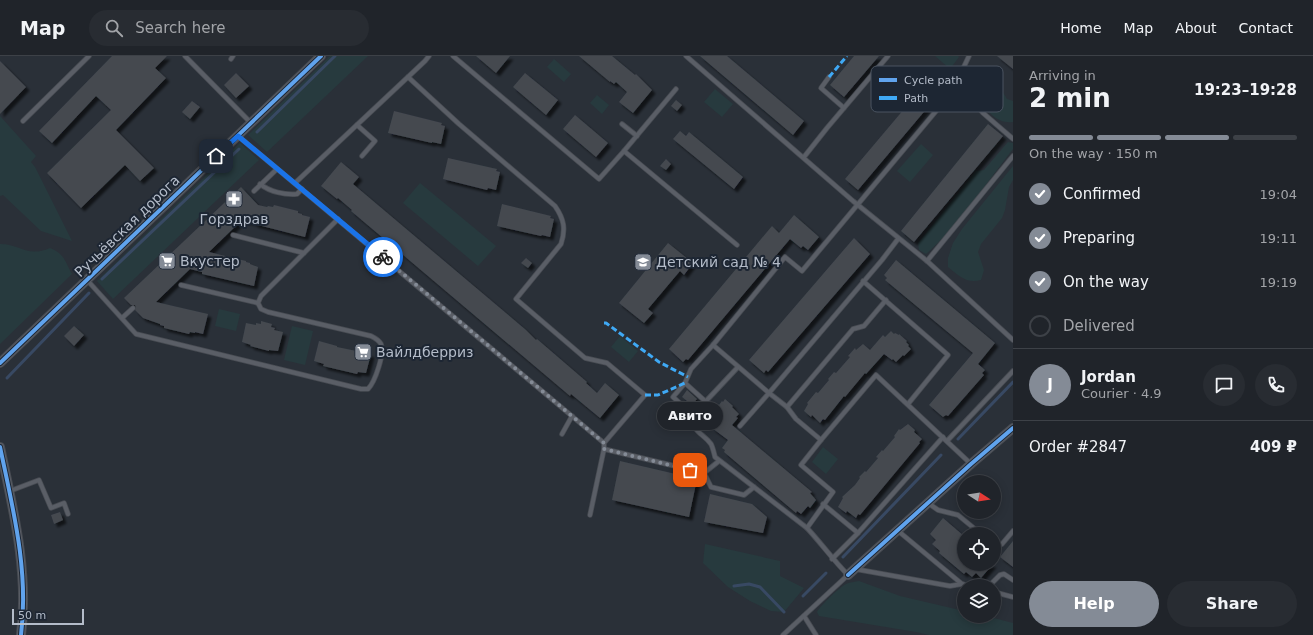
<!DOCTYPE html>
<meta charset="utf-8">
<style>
:root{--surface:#20242a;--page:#282c32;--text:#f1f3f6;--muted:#a2a4a8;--line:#3d4147;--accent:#848b96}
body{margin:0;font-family:"DejaVu Sans",sans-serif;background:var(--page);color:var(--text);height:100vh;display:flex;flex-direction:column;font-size:15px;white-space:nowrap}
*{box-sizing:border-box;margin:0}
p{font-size:13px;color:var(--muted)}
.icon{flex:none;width:22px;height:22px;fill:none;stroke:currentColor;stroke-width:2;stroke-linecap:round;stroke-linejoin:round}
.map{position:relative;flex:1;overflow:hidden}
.side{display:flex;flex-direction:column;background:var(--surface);width:300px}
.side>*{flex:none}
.needle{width:26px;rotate:102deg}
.tools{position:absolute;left:957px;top:419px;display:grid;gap:8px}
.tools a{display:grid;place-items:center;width:44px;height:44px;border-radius:50%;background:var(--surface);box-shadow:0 2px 10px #0003,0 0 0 1px var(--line);font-size:20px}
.scale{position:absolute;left:12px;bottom:10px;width:72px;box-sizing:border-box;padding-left:4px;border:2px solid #b4bcc9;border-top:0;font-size:11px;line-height:14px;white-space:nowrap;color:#b4bcc9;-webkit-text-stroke:3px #1d2633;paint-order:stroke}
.pin{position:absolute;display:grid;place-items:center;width:34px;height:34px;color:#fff;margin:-17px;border-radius:8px;box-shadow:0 2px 6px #0006}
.courier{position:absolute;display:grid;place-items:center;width:40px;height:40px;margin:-20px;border:3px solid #1a73e8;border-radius:50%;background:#fff;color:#222;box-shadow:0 1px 5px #0007}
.bubble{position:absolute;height:28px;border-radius:14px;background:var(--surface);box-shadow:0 2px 10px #0003,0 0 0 1px var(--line);font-size:13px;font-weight:700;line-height:28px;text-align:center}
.headline em{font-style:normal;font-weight:700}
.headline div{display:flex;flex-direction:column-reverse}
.headline{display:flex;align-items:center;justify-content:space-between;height:68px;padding:0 16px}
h1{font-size:26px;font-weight:700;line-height:30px}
.bar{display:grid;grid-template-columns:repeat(4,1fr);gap:6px 4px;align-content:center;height:48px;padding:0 16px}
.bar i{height:5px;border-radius:3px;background:var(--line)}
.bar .current{background:var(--accent)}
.bar p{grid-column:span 4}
.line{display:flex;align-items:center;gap:10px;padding:0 16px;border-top:1px solid var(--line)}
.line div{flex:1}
.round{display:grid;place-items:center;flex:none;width:42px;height:42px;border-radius:21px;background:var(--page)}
ol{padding:0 16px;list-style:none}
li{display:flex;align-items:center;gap:12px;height:44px}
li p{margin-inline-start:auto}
li .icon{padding:4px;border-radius:50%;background:var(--accent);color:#fff;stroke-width:4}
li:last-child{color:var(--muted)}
li i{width:22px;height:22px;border:2px solid var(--line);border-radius:50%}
.button{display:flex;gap:8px;margin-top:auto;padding:8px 16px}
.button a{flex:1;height:46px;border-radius:24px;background:var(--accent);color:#fff;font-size:16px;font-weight:700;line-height:46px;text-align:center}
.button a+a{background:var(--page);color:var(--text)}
header{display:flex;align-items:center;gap:24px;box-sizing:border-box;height:56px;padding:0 20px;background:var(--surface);border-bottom:1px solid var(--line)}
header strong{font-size:19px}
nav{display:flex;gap:22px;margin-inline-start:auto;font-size:14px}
.search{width:280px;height:36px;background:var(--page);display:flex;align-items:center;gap:10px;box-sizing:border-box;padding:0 14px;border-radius:22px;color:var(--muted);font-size:15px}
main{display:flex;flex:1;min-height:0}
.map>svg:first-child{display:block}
</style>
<header>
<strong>Map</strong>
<div class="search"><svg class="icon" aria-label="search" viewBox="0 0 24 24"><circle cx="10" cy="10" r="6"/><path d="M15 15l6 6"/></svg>Search here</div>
<nav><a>Home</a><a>Map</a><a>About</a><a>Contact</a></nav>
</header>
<main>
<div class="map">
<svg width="1013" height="579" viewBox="0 0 1013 579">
<defs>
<filter id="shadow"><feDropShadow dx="3.5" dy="3.5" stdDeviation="1" flood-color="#0009"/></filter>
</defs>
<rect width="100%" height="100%" fill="#2a3038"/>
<g fill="#273a3e">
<path d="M330,0H368L267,96L248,79Z"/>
<path d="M935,0H958L959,1L950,13Z"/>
<path d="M554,3L571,18L564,26L547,11Z"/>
<path d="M994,32L1001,33L1007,43L1013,45V66C997,68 989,56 979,45L983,37Z"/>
<path d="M715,33L733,48L722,61L704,46Z"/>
<path d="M597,39L609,49L602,58L590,47Z"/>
<path d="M0,60L36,100L31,106L35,111L72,185L41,175L3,139L0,140Z"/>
<path d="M1008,86L1013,87V93C986,127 959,170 926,198L919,194L918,187L976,115L984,114Z"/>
<path d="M240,87L259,104L113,243L97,225Z"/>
<path d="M921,88L933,99L910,126L897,115Z"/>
<path d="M1013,110V124L1009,131L1005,154L1002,162L981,188L978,196L984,214L981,224C967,228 959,220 948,211V202L953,187L962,173Z"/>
<path d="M420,127L496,190L478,210L403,147Z"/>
<path d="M0,188C21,188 27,202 50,192C65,198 65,206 72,218L0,288Z"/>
<path d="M219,253L240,258L236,275L215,270Z"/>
<path d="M292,270L313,275L305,309L284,304Z"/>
<path d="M620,280L638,295L629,306L611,291Z"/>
<path d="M823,391L838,403L826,418L812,406Z"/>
<path d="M705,488L780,505V520L804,532L784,556L771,555L750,545L728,531L703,507Z"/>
<path d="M859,525L900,540L964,555V560H986L1013,567V579H929L916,576L819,560L817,556C821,549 840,531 846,528C850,526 855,526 859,525Z"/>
</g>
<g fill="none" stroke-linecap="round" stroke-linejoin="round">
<g stroke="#384963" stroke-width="3">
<path d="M257,76L335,0"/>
<path d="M102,223L239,93"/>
<path d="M7,322L89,237"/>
<path d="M958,383L1013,326"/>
<path d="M843,501L941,399"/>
<path d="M734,530L749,528L760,531L784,556"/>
<path d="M803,540L826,517"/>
</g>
</g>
<g fill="#444950" filter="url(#shadow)">
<path d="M112,0H167L155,12L166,22L116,74L154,112L140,125L125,109L81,152L47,117L111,54L96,40L52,87L39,75Z"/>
<path d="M476,0H510L496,17Z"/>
<path d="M579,0H612L635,19L636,18L652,34L633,57L619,46L627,36L616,26L614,28L610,25V26Z"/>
<path d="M700,0H727L804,65L793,79Z"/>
<path d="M854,0H879L844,41L830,29Z"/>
<path d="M997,0H1013V13Z"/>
<path d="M0,5L26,31L0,58Z"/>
<path d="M236,17L249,30L236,42L224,29Z"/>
<path d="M525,17L558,44L546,59L513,31Z"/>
<path d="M926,27L939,38L858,134L845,123Z"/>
<path d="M676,44L682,49L677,55L671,50Z"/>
<path d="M192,45L200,51L190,63L182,56Z"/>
<path d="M394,55L442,67L441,69L445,70L441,88L432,86V87L388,77Z"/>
<path d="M575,59L608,87L596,101L563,73Z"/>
<path d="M988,68L1003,80L914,186L901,175Z"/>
<path d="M680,75L686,80L689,76L743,121L734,133L673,83Z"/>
<path d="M448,102L497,113L496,115L500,116L496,134L488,132L487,134L443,123Z"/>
<path d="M666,103L671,108L666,114L660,110Z"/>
<path d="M341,106L359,121L353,128L526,274L536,284L537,283L587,326L586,327L597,337L605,327L619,339L600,362L571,338L570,340L351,155L352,154L338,142L337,143L321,130Z"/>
<path d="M241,131L258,149L267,151L268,150L273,151L274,149L298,155V157L302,158V159L310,161L305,181L254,168L255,167L242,164L209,196L246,205V206L250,207V208L258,211L254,230L202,218V216L190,213L156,246L208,258L203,278L195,276V277L190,276L189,278L164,272V270L160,269V268L143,262L135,254L136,252L135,249H131L124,242Z"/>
<path d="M502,148L551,160L550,162L554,163L550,181L542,179L541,180L497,170Z"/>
<path d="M794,159L819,181L808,194L803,190L801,192L790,183L688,304L686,303L683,306L669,293L772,170L779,177Z"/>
<path d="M854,182L870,198L768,316L766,314L764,317L749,304Z"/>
<path d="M668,187L693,207L684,219L680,215L648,253L653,257L644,267L619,247Z"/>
<path d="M526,202L532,207L528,212L521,207Z"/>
<path d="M896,204L995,287L978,308L985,314L982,317L984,319L948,360L946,359L943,361L929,349L973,297L885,224L887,222L884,219Z"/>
<path d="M261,265L272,268L271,271L275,272L274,274L283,276L278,295L269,294V295L250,290L251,289L242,286L246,267L256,269V267L261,268Z"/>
<path d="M74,270L84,279L74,290L64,280Z"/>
<path d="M891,275L894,278L895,277L899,279V278L907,285L906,286L909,289L908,290L911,293L904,300L903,299L896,306L893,303L892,304L884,298L866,318L865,317L845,341L844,340L825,364L823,363L820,367L812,359L811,361L804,355L808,348L807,347L816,336L818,337L829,324L828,323L834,316L836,317L850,301L848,300L855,292L856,294L863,288L870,294L883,279L885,281Z"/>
<path d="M319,285L337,290V291L371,298L366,317L358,316L357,318L323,310L324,308L314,305Z"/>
<path d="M687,334L697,343L692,349L682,341Z"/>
<path d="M725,343L733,350L732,351L739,358L736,361L738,362L732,369L812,436L810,437L816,444L810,452L808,450L801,458L797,455L796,457L724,396L725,394L722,392L728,384L712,372L715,369L708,364L711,360L710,359L713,356L712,355L718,348L719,349L722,345L723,346Z"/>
<path d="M908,368L915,374L914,376L922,383L919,386L920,387L860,459L858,458L856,462L847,455L846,457L838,451L843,442L842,441L855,429L860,422L859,421L865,415L866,416L878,402L876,401L882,394L883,395L895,381L894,380L899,373L900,374Z"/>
<path d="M620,405L697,423L689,461L612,444Z"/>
<path d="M710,438L752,448L767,461L763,477L704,466Z"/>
<path d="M60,456L63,464L54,468L51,459Z"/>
<path d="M943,462L964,480V508H993L981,522L976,517L972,521L966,516L964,518L939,497L940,495L932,488L936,484L930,478Z"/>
<path d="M1013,485V511L1000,501Z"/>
</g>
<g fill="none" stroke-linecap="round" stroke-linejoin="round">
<defs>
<g id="lane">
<path d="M185,0L251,67"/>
<path d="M453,0L599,123L624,95"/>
<path d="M686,0L853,145L927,205L1013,284"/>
<path d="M231,3L233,0"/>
<path d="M408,21L459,68L555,150C564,163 566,173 561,188L516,243L585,302L607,307L645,339L604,387V393L590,459"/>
<path d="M829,21L821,32L844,52"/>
<path d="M957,26L983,57L1013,83"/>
<path d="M676,33L624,95L737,189"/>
<path d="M23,65L89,0"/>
<path d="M622,68L637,80"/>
<path d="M357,69L375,85L362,100"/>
<path d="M238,80L604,387"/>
<path d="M804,101L827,72L888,0"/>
<path d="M295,127L425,5L429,0"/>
<path d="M260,128C270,136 285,139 297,138L302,133"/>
<path d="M254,135L277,113"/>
<path d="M233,179L304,197"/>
<path d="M927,205L1013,100"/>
<path d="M87,224L136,278L361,333H368C375,326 385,297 381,288C379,284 375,282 371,280L268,256L261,253L258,247L261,240L338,163"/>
<path d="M863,225L948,299L908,348"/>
<path d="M181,229L258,247"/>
<path d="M122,262L133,252"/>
<path d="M713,289L769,337L882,204L898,183"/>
<path d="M738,311L693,359C692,377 702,376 711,388C713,392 714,397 715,401L807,472C821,487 833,504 848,519L783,579"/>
<path d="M685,327L673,341L693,359"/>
<path d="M705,345L685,327L691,313L713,289L785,201L802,215L952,36L969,0"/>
<path d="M787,351L853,273L864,270L886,244"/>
<path d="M740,370L769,337L787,351L796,363L821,384L876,319L971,408"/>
<path d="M562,378L572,360"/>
<path d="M947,385L1013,315"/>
<path d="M604,393L704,417L719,405"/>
<path d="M704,417L711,431L744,439L754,431"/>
<path d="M10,435L39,424L51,452L64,447L68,458"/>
<path d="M928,447L938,454L958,459L981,478"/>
<path d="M823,448L858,477"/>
<path d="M807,472L833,436L801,409L821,384"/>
<path d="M897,474L962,528L969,530"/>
<path d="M994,488L998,490L1002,488L1013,475"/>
<path d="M832,503L858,477L943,381"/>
<path d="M855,513L950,530L962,528"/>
<path d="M989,530L1000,519L1004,518L1013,524"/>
<path d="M994,536L1013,541"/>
<path d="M804,560L816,579"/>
</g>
<g id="street">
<path d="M0,307L321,0"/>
<path d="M0,391C13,453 29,515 21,579"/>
<path d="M848,519L971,408L1013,372"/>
</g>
</defs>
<use href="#lane" stroke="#484c53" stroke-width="5.5"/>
<use href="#street" stroke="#484c53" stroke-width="10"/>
<use href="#lane" stroke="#5a5e66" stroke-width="4"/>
<use href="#street" stroke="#5a5e66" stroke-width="8"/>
<g stroke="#3fa9f5" stroke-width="3" stroke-dasharray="6 3" stroke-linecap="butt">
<path d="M829,21L847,0"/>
<path d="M604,267H606L659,306L688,321"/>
<path d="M645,339H658L685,327"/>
</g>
<defs>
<g id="cycleway">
<path d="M0,307L321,0"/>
<path d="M0,391C13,453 29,515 21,579"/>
<path d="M848,519L971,408L1013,372"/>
</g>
</defs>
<use href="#cycleway" stroke="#1d2633" stroke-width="6"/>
<use href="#cycleway" stroke="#60a3ed" stroke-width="4"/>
</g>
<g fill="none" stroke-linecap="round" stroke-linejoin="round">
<path stroke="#848b96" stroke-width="4" stroke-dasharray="0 7.2" d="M383,201L604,387V393L690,414"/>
<path stroke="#1a73e8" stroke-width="5" d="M216,100L238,80L383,201"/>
</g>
<defs>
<symbol id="pharmacy-square" viewBox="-11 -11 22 22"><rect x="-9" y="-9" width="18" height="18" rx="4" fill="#848b96" stroke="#1d2633"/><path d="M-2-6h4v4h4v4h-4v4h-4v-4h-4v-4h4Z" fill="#fff"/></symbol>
<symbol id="supermarket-square" viewBox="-11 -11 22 22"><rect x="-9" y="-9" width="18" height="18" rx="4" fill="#848b96" stroke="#1d2633"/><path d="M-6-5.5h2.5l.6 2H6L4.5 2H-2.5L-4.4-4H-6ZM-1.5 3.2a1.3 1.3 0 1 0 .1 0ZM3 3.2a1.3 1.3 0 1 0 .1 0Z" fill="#fff"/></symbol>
<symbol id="school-square" viewBox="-11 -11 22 22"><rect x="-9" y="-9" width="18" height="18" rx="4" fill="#848b96" stroke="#1d2633"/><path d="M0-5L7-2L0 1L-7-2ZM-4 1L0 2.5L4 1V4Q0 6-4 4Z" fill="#fff"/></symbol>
</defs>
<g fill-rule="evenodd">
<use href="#pharmacy-square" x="224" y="133" width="20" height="20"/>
<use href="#supermarket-square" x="157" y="195" width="20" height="20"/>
<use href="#school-square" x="633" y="196" width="20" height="20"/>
<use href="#supermarket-square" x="353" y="286" width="20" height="20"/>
</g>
<g text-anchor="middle" stroke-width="4" stroke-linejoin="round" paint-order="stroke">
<g font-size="14" fill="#b4bcc9" stroke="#1d2633" text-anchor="start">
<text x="234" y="168" text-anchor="middle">Горздрав</text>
<text x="180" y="210">Вкустер</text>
<text x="656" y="211">Детский сад № 4</text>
<text x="376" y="301">Вайлдберриз</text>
</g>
<g font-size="14" fill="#b4bcc9" stroke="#1d2633">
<text transform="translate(127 170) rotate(-44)" y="5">Ручьёвская дорога</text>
</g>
</g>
<rect x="871" y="10" width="132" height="46" rx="6" fill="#1d2633" stroke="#4a5360" stroke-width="1"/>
<rect x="879" y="22" width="18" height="4" fill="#60a3ed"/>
<rect x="879" y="40" width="18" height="4" fill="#3fa9f5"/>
<g font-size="11" fill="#b4bcc9">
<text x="904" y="28">Cycle path</text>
<text x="904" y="46">Path</text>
</g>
</svg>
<div class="tools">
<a><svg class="needle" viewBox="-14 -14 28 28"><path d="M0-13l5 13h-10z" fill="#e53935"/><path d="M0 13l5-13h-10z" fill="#a2a4a8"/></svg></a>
<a><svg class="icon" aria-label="locate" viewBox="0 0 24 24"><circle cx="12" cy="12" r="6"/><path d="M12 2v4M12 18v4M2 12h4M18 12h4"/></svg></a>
<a><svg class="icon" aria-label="layers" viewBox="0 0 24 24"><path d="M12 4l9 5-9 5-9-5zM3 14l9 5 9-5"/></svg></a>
</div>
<div class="scale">50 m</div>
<div class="pin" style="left:690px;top:414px;background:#ea580c"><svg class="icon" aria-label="bag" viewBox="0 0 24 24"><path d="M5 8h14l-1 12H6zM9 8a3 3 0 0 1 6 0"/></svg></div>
<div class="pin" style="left:216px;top:100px;background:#1f2937"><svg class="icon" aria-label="home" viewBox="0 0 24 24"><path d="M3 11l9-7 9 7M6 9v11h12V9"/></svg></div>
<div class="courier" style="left:383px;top:201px"><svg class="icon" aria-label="bike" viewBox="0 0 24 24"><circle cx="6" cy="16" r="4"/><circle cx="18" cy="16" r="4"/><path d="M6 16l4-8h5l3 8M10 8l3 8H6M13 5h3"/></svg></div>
<div class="bubble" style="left:657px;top:346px;width:66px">Авито</div>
</div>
<section class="side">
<div class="headline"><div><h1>2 min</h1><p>Arriving in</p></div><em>19:23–19:28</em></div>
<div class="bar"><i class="current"></i><i class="current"></i><i class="current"></i><i></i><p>On the way · 150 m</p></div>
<ol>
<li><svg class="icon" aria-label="check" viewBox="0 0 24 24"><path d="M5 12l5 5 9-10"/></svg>Confirmed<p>19:04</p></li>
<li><svg class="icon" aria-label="check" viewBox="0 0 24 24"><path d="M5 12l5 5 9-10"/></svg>Preparing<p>19:11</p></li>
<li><svg class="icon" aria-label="check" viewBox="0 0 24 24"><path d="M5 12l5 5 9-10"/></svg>On the way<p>19:19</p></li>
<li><i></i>Delivered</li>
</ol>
<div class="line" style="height:72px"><b class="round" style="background:var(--accent);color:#fff">J</b><div><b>Jordan</b><p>Courier · 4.9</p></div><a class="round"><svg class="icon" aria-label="chat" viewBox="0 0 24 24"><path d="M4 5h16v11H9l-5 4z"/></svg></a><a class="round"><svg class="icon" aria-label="phone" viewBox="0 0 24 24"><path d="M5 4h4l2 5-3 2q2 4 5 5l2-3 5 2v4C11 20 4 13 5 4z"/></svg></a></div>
<div class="line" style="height:52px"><div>Order #2847</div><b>409 ₽</b></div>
<div class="button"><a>Help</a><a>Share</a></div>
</section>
</main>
